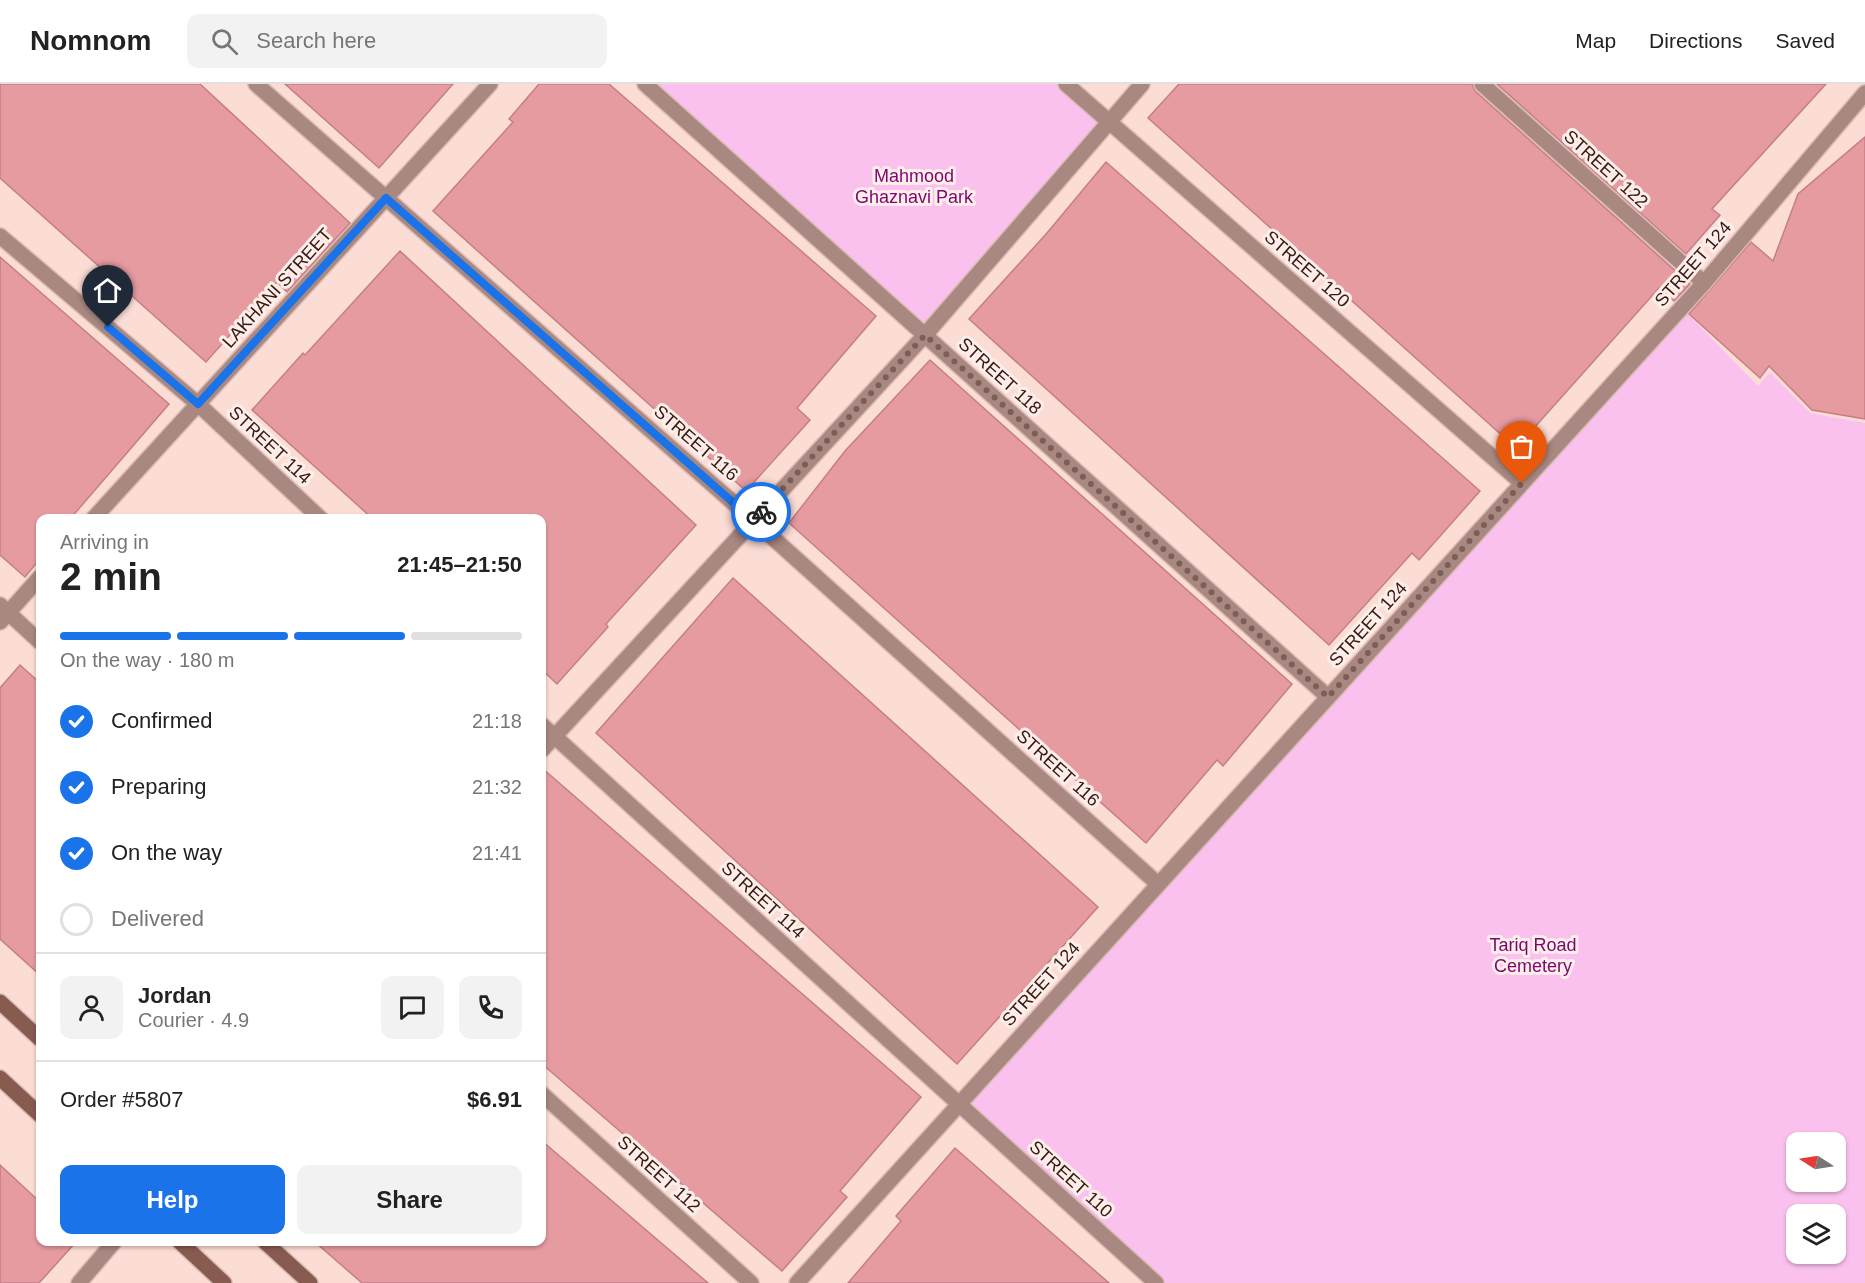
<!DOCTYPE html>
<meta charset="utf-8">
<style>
:root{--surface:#fff;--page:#f2f2f2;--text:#222;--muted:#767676;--line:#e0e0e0;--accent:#1a73e8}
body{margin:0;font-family:Arial,sans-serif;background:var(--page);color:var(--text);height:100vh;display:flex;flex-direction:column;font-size:22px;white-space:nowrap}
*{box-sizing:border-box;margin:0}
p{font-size:20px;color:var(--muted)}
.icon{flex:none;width:33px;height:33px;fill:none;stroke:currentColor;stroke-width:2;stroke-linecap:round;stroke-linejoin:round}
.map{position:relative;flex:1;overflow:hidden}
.side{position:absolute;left:36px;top:430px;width:510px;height:732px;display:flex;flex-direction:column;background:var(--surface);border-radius:12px;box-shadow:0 2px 4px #0004}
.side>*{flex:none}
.needle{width:39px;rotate:282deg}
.buttons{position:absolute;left:1786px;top:1048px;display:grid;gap:12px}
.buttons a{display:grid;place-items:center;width:60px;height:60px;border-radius:12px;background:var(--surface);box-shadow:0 2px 4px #0004;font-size:30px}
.pin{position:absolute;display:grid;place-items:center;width:51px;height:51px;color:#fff;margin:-62px -26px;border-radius:50% 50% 50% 0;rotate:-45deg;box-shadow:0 0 6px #0007}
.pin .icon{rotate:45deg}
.courier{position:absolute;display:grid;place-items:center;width:60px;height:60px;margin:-30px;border:4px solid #1a73e8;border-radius:50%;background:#fff;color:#222;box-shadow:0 2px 8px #0007}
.overview em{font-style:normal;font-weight:700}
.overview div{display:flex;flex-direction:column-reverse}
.overview{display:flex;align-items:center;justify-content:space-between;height:102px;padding:0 24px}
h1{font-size:39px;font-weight:700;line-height:45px}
.bar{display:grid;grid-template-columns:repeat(4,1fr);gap:9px 6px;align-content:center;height:72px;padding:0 24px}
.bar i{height:8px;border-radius:4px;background:var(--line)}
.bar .current{background:var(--accent)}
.bar p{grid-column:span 4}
.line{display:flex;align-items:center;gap:15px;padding:0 24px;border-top:2px solid var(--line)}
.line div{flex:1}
.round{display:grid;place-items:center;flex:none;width:63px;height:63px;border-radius:12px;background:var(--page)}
ol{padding:0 24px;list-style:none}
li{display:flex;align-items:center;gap:18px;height:66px}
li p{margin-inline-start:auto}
li .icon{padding:6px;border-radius:50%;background:var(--accent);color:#fff;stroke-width:4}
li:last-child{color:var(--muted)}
li i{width:33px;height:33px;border:3px solid var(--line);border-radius:50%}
.cta{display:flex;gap:12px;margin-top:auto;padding:12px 24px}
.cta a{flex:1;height:69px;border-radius:12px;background:var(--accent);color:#fff;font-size:24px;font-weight:700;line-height:69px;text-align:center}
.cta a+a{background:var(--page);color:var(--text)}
header{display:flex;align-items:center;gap:36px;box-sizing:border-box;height:84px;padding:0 30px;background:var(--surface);border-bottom:2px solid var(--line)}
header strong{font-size:28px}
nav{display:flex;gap:33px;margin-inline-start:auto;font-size:21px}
.search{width:420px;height:54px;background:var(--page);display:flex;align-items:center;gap:15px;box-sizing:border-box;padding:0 21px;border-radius:12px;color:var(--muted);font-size:22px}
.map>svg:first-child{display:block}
</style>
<header>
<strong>Nomnom</strong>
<div class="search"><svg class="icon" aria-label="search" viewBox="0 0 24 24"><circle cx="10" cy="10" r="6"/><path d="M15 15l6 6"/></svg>Search here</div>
<nav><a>Map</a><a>Directions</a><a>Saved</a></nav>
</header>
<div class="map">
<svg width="1865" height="1199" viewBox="0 0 1865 1199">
<rect width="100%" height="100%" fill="#fcddd5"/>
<g fill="#fac1ee" fill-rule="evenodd">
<path d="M645,0H1066L1109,38L925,251Z"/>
<path d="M1683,225L1758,302L1770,288L1810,329L1865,339V1199H1156L960,1019ZM1797,1059H1836V1098H1797ZM1797,1131H1836V1170H1797Z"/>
</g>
<g fill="#e69ba1" stroke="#c67e85" stroke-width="1.5">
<path d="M0,0H200L350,139L287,208L277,198L206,278L0,94Z"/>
<path d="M285,0H453L379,84Z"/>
<path d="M539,0H609L876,232L797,324L810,336L746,407L433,127L513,38L509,35Z"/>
<path d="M1179,0H1472L1475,7L1690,200L1674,217L1659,204L1516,364L1148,34Z"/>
<path d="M1497,0H1826L1712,125L1720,131L1686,170Z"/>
<path d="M1865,53V335L1812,326L1769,282L1760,294L1689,230L1751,158L1773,177L1798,110Z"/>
<path d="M1106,78L1480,407L1419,476L1412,469L1329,561L969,235L1047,149Z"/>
<path d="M400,167L696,441L606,540L608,543L557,600L542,586V435H373L252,326L303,269L305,271Z"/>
<path d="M0,173L169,320L70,435H40V475L25,493L0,471Z"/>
<path d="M930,276L1292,600L1223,682L1217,676L1146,759L789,439L845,367Z"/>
<path d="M733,494L1098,823L957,980L596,649Z"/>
<path d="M20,581L40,599V891L0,855V604Z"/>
<path d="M542,684L921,1013L840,1107L847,1113L782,1187L542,980Z"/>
<path d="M542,1057L708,1199H362L315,1158H542Z"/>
<path d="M955,1064L1046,1144L1109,1199H848L901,1137L896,1132Z"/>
<path d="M0,1081L40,1118V1158H76L39,1199H0Z"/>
</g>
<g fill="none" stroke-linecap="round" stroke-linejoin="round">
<defs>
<g id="street">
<path d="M256,0L753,436L1158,800"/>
<path d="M645,0L1328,613"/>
<path d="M1066,0L1522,399"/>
<path d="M1482,0L1704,199"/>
<path d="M0,152L198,320L321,435"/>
<path d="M93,435L490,0"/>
<path d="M0,521L40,558"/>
<path d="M0,538L40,493"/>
<path d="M542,641L1156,1199"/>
<path d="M542,666L925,251L1142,0"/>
<path d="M542,1010L751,1199"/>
<path d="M79,1199L114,1158"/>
<path d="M797,1199L1704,199L1865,9"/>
</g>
<g id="secondary">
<path d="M0,918L40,955"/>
<path d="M0,994L40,1031"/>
<path d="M180,1158L224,1199"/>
<path d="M265,1158L310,1199"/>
</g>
</defs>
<use href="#street" stroke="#d8bab2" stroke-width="18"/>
<use href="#secondary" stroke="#d8bab2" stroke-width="18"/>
<use href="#street" stroke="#a88880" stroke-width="15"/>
<use href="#secondary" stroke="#885b51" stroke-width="15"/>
</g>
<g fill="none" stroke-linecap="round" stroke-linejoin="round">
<path stroke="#7b5e57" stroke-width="6" stroke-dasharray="0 10.8" d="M761,428L925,251L1328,613L1522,399"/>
<path stroke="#1a73e8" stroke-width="8" d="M108,243L198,320L386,114L753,436L761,428"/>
</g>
<g text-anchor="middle" stroke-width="6" stroke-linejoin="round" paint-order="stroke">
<g font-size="18" fill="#351913" stroke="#feeeea">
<text transform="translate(1606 85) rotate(42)" y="6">STREET 122</text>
<text transform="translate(1693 180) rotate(-49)" y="6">STREET 124</text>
<text transform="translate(1307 185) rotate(41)" y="6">STREET 120</text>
<text transform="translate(277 204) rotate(-48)" y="6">LAKHANI STREET</text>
<text transform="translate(1000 292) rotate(42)" y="6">STREET 118</text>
<text transform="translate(696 359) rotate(41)" y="6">STREET 116</text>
<text transform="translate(270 361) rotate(43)" y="6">STREET 114</text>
<text transform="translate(1368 540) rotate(-48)" y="6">STREET 124</text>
<text transform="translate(1058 684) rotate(42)" y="6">STREET 116</text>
<text transform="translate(763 816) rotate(42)" y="6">STREET 114</text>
<text transform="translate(1041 900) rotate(-48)" y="6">STREET 124</text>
<text transform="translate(659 1090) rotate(42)" y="6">STREET 112</text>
<text transform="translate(1071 1095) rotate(42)" y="6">STREET 110</text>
</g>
<g font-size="18" fill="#7b066f" stroke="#feeeea">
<text x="914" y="98">Mahmood<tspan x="914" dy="21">Ghaznavi Park</tspan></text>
<text x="1533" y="867">Tariq Road<tspan x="1533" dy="21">Cemetery</tspan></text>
</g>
</g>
</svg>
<div class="buttons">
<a><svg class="needle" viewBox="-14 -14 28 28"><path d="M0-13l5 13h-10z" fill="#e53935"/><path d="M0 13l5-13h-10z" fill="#767676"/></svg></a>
<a><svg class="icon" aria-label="layers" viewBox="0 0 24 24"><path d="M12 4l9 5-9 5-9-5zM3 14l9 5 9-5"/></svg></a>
</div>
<div class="pin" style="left:1522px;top:399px;background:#ea580c"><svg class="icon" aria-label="bag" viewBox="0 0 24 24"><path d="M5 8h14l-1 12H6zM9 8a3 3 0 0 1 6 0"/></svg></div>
<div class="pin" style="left:108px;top:243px;background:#1f2937"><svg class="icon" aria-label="home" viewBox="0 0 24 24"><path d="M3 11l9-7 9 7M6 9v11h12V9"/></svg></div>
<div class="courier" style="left:761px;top:428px"><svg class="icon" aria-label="bike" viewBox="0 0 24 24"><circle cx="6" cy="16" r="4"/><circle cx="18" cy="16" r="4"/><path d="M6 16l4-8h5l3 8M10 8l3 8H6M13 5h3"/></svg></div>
<section class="side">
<div class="overview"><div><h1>2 min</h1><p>Arriving in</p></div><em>21:45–21:50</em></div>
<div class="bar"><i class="current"></i><i class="current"></i><i class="current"></i><i></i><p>On the way · 180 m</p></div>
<ol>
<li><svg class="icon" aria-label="check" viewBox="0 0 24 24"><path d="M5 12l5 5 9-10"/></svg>Confirmed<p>21:18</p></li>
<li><svg class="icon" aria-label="check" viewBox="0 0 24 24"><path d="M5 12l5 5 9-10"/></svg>Preparing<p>21:32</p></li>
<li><svg class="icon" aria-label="check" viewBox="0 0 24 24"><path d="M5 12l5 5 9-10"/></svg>On the way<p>21:41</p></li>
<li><i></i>Delivered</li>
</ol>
<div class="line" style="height:108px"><a class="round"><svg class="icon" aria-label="person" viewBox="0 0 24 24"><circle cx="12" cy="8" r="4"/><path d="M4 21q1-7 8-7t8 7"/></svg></a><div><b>Jordan</b><p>Courier · 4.9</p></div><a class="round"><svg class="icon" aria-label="chat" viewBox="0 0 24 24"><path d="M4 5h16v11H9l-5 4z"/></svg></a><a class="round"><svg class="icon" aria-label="phone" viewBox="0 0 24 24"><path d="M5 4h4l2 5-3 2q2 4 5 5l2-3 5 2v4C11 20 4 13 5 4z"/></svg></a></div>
<div class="line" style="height:78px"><div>Order #5807</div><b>$6.91</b></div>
<div class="cta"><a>Help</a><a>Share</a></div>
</section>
</div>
